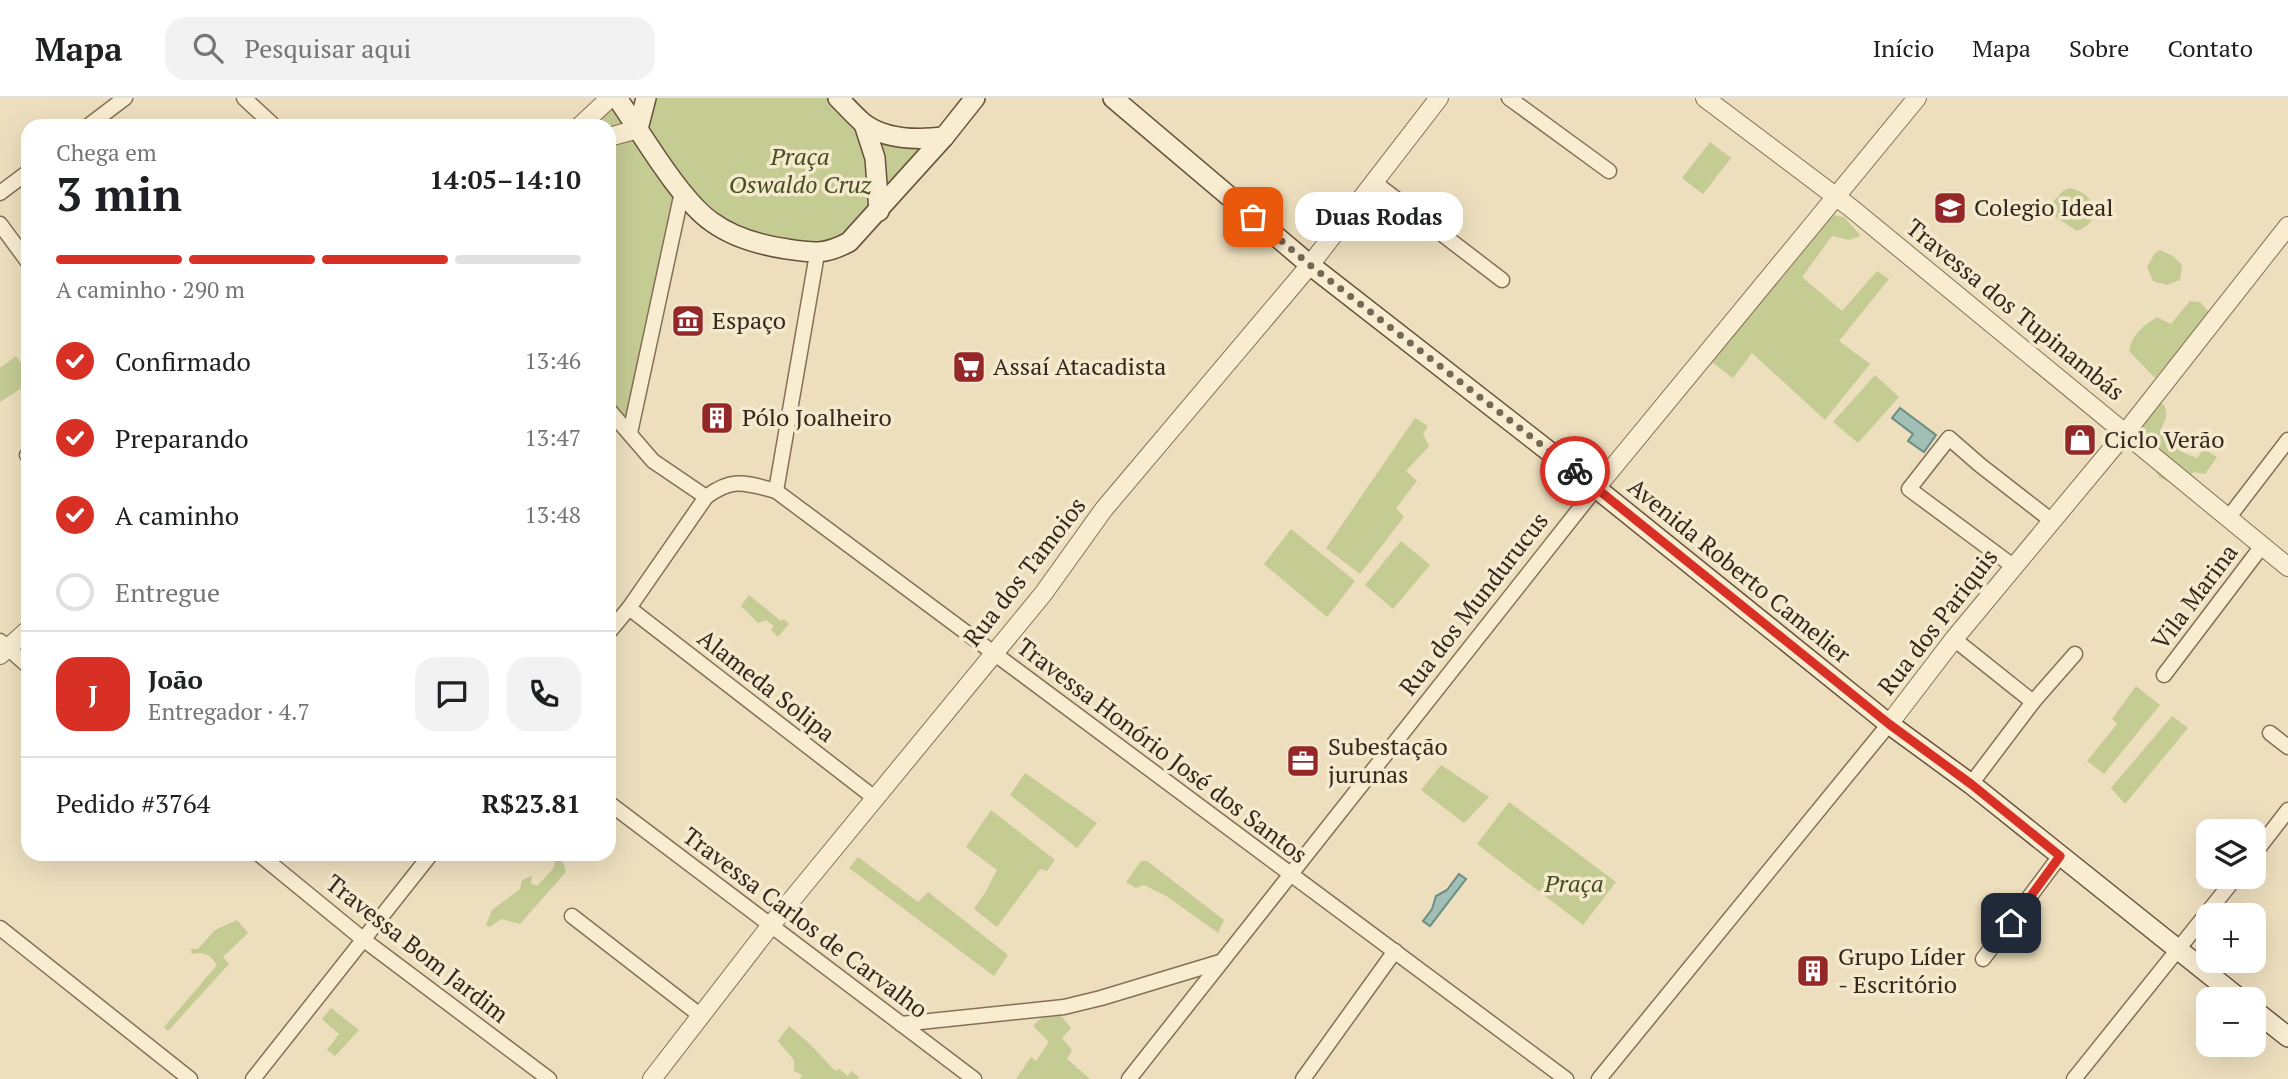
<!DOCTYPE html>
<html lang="pt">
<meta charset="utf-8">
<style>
:root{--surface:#fff;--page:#f2f2f2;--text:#202124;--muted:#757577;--line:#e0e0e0;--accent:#d93025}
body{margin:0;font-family:"PT Serif",serif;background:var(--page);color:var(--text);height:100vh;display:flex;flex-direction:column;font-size:26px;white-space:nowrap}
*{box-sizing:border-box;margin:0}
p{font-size:23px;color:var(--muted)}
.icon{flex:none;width:38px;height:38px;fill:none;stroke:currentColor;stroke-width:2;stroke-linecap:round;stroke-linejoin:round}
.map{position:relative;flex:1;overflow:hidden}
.panel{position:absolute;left:21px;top:21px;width:595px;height:742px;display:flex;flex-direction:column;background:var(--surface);border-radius:21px;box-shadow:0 7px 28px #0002}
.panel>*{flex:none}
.tools{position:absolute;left:2196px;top:721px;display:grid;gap:14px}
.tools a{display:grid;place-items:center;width:70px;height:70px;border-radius:14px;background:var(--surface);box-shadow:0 7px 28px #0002;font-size:35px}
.pin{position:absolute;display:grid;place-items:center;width:60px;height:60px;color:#fff;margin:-30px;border-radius:14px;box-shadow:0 4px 10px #0006}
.courier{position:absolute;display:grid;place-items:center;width:70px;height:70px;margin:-35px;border:5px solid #d93025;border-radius:50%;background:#fff;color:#222;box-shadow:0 2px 9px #0007}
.bubble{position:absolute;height:49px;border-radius:21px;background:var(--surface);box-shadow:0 7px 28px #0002;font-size:23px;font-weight:700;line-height:49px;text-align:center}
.overview em{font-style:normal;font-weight:700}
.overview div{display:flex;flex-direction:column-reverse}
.overview{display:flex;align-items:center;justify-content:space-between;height:119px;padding:0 35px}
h1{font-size:46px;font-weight:700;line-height:52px}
.bar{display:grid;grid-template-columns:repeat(4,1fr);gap:10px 7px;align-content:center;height:84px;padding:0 35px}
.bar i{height:9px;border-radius:5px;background:var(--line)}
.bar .active{background:var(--accent)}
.bar p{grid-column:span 4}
.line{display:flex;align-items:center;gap:18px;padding:0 35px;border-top:2px solid var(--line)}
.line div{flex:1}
.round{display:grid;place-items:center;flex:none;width:74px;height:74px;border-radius:21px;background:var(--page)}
ol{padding:0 35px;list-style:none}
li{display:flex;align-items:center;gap:21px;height:77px}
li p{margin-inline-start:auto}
li .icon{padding:7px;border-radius:50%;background:var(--accent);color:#fff;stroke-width:4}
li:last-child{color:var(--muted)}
li i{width:38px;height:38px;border:4px solid var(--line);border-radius:50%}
header{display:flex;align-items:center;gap:42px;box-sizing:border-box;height:98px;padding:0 35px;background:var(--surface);border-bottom:2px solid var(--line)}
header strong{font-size:33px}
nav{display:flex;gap:38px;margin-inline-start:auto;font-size:24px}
.search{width:490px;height:63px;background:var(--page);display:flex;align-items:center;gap:18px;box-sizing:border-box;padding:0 24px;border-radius:21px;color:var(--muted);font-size:26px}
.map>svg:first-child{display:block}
</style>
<header>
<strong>Mapa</strong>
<div class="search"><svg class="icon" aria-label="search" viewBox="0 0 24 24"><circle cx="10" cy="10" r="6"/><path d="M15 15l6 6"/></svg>Pesquisar aqui</div>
<nav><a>Início</a><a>Mapa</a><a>Sobre</a><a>Contato</a></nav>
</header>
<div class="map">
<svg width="2288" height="981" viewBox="0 0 2288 981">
<rect width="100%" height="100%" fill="#eddfbe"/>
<g fill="#c4cb93">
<path d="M608,0L682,94L630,335L609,312V28H580Z"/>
<path d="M652,0H835L863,28L933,41L845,137L832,145H791L735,130L688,88L646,31Z"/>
<path d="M1710,44L1731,60L1703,96L1682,80Z"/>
<path d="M2069,90C2096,95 2105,122 2077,133L2045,112L2063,93Z"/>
<path d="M1829,116L1844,119L1861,138L1849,142L1832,138L1802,179L1842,213L1877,173L1889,181L1839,243L1870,266L1825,322L1752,255L1733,280L1709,262Z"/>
<path d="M2160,152L2173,158L2182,167L2180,182L2166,187L2153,183L2147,169L2155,155Z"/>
<path d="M2190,203L2200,204L2210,215L2155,280L2129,253C2132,236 2143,228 2157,219L2171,226Z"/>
<path d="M16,258L28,275V286L0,304V270Z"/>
<path d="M1875,277L1899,299L1858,345L1833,324Z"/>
<path d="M2154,302L2164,307C2169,319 2164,323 2160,334L2184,355L2197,360L2202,353H2208L2217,359L2205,376L2193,374L2190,380L2178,387L2160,380L2129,334Z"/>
<path d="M1415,320L1428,328L1423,336L1429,348L1406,373L1417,383L1396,410L1404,419L1360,476L1326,450Z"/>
<path d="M1291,431L1355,483L1327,519L1264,466Z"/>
<path d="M1401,443L1430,467L1393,511L1365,487Z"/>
<path d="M749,497L781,523L784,521L789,526L778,539L771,532L774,528L766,522L758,525L741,508Z"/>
<path d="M2136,588L2160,607L2104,676L2087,663L2117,626L2112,621Z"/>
<path d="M2172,618L2188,630L2125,706L2111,690Z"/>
<path d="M1441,667L1489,699L1464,725L1421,692Z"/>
<path d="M1025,675L1097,725L1077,750L1010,697Z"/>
<path d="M1509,704L1616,784L1583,827L1477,746Z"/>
<path d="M991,712L1055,762L1047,773L1040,771L997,829L974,811L985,795L997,772L966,749Z"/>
<path d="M858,759L918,804L928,794L1008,857L994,878L849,770Z"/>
<path d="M556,761L563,764L566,774L520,826L501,821L490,829L486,827L492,812L520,791L522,782L532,778L531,786L537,788L553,771Z"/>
<path d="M1141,763H1147L1224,822L1218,835L1168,799L1144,787L1136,790L1126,784Z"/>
<path d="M237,822L248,835L223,859L229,866L168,933L164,929L217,867C209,856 205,854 192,856L191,851H198L215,832Z"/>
<path d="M331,910L359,932L335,958L327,952L339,936L322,921Z"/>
<path d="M1061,918L1071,930L1062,940L1072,952L1067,961L1090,981H1016L1031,959L1036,963L1049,944L1033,928L1041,920Z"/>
<path d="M789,928L811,947L835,973L839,971L848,978L851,973L859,979L857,981H800L802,977L794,973V962L778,943Z"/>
</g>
<g fill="#a2bfb6" stroke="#698c83" stroke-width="2">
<path d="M1900,310L1936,337L1924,354L1908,343L1913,336L1892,320Z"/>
<path d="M1459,776L1466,781L1430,828L1423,823L1432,811L1436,798L1447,792Z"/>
</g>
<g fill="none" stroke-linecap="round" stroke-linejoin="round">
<defs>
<g id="minor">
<path d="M244,0L272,26"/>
<path d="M1509,0L1609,73"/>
<path d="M88,28L125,0"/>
<path d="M1374,84L1502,182"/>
<path d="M0,95L28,74"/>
<path d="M0,126L28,164"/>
<path d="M609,312L653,363L706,399"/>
<path d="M630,335L682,94"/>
<path d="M27,357L28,356"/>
<path d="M776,393L817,156"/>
<path d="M2229,419L2288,342"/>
<path d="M2013,468L1909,391L1949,340L1980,367L2052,423"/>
<path d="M629,510L876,701"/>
<path d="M609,534L629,510L706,399C733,379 745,385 776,393L1566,981"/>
<path d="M1954,541L2033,604"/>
<path d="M0,543L28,568"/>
<path d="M2164,577L2262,448"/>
<path d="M2270,635L2288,649"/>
<path d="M1971,686L2033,604L2075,556"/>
<path d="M609,705L974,981"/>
<path d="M259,756L364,842L549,981"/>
<path d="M2254,756L2288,712"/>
<path d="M572,818L701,918"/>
<path d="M0,830L190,981"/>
<path d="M1983,861L2060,758"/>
<path d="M901,926L1064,909L1101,900L1220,864"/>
<path d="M253,981L431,756"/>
<path d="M1129,981L1596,390"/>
<path d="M1303,981L1395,853"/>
<path d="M1599,981L1889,626"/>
<path d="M2074,981L2236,779"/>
</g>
<g id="tertiary">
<path d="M1705,0L1851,110L2288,469"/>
<path d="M580,28L610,0"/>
<path d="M609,39L638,31"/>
<path d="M1596,390L1917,0"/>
<path d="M0,557L28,532"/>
<path d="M1889,626L1954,541L2126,334L2288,128"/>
<path d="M652,981L771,827L1043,496L1104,411L1310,167L1439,0"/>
</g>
<g id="secondary">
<path d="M617,0C641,34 679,101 712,124C734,140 760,147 787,151C813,155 825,157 849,144L944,39L975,0"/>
<path d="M838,0C846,8 854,17 862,24C884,42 918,42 944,39"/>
<path d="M1113,0L1310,167L1596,390L1889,626L1971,686L2240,901"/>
<path d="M864,26L875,60L879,113"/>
<path d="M638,31L646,0"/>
<path d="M2254,912L2288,939"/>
</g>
</defs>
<use href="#minor" stroke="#857057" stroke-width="17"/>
<use href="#tertiary" stroke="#857057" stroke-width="20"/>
<use href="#secondary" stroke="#67513b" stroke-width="22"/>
<use href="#minor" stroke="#f8ecd1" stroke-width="14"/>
<use href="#tertiary" stroke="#f8ecd1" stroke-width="18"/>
<use href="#secondary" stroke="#f8ecd1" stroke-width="19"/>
</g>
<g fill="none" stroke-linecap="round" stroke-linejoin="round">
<path stroke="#756855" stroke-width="7" stroke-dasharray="0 12.6" d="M1253,119L1310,167L1575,373"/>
<path stroke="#d93025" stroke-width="9" d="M1575,373L1889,626L1971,686L2060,758L2011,825"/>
</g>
<defs>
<symbol id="school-square" viewBox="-11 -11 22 22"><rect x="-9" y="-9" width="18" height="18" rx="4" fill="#942829" stroke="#f5e9ce"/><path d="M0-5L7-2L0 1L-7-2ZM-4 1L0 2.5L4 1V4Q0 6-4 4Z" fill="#fff"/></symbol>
<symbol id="museum-square" viewBox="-11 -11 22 22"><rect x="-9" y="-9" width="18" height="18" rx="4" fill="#942829" stroke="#f5e9ce"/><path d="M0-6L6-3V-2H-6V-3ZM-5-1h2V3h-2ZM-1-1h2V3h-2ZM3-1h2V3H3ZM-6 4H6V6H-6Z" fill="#fff"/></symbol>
<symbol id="supermarket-square" viewBox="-11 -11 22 22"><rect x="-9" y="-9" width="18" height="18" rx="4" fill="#942829" stroke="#f5e9ce"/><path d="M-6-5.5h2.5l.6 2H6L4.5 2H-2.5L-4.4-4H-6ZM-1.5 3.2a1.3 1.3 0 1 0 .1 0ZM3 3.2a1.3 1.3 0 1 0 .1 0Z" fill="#fff"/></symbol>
<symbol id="building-square" viewBox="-11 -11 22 22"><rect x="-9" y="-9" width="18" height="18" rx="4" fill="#942829" stroke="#f5e9ce"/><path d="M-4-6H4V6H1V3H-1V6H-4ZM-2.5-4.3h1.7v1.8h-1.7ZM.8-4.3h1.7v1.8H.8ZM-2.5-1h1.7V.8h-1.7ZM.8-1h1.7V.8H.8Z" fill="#fff"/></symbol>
<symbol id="shop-square" viewBox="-11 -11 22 22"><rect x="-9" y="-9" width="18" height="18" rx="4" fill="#942829" stroke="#f5e9ce"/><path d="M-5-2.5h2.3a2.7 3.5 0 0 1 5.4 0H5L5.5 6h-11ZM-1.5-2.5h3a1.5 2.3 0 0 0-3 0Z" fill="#fff"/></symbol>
<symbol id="office-square" viewBox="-11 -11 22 22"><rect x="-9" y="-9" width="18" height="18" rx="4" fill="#942829" stroke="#f5e9ce"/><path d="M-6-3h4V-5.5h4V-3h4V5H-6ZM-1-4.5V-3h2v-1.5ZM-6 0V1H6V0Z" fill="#fff"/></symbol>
</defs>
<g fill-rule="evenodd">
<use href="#school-square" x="1931" y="91" width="38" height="38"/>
<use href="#museum-square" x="669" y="204" width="38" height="38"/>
<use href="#supermarket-square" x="950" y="250" width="38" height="38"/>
<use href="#building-square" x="698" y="301" width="38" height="38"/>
<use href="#shop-square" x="2061" y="323" width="38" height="38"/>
<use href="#office-square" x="1284" y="644" width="38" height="38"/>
<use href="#building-square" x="1794" y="854" width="38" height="38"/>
</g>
<g text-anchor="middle" stroke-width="7" stroke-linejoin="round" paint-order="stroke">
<g font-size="24" font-style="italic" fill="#455122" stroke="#f5e9ce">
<text x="800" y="67">Praça<tspan x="800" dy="28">Oswaldo Cruz</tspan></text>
<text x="1574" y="794">Praça</text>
</g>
<g font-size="24" fill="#35281c" stroke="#f5e9ce" text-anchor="start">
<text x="1974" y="118">Colegio Ideal</text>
<text x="712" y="231">Espaço</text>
<text x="993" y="277">Assaí Atacadista</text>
<text x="742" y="328">Pólo Joalheiro</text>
<text x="2104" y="350">Ciclo Verão</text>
<text x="1328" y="657">Subestação<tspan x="1328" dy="28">jurunas</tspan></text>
<text x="1838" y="867">Grupo Líder<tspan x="1838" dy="28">- Escritório</tspan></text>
</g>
<g font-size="24" fill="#35281c" stroke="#f5e9ce">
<text transform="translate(2015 212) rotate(39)" y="8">Travessa dos Tupinambás</text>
<text transform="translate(1739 473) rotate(39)" y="8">Avenida Roberto Camelier</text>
<text transform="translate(1025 474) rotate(-52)" y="8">Rua dos Tamoios</text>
<text transform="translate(2195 499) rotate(-53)" y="8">Vila Marina</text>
<text transform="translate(1474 506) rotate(-52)" y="8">Rua dos Mundurucus</text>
<text transform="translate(1938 524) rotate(-52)" y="8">Rua dos Pariquis</text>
<text transform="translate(766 588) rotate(38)" y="8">Alameda Solipa</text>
<text transform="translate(1162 653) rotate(37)" y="8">Travessa Honório José dos Santos</text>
<text transform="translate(805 825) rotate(37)" y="8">Travessa Carlos de Carvalho</text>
<text transform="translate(417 851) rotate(38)" y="8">Travessa Bom Jardim</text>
</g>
</g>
</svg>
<div class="tools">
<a><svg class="icon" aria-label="layers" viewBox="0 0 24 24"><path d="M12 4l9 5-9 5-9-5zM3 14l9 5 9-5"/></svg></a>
<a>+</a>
<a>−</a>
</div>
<div class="pin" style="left:1253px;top:119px;background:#ea580c"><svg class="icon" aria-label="bag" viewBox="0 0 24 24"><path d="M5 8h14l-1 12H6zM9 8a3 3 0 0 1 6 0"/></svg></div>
<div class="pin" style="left:2011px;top:825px;background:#1f2937"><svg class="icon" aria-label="home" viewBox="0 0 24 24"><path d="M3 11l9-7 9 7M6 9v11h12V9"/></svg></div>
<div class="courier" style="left:1575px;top:373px"><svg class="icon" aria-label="bike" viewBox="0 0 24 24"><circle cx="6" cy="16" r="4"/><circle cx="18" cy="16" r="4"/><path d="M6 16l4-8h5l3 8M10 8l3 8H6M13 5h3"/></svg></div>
<div class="bubble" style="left:1295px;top:94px;width:168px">Duas Rodas</div>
<section class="panel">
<div class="overview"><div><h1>3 min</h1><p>Chega em</p></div><em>14:05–14:10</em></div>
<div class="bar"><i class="active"></i><i class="active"></i><i class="active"></i><i></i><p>A caminho · 290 m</p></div>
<ol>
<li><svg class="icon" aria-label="check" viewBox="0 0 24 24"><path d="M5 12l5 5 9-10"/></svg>Confirmado<p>13:46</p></li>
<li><svg class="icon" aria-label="check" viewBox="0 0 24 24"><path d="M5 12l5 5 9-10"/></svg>Preparando<p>13:47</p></li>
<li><svg class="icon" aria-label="check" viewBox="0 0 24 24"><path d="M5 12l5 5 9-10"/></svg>A caminho<p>13:48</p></li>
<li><i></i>Entregue</li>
</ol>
<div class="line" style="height:126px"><b class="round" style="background:var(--accent);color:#fff">J</b><div><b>João</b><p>Entregador · 4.7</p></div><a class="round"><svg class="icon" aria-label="chat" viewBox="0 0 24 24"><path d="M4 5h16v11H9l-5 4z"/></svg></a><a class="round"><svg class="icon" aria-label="phone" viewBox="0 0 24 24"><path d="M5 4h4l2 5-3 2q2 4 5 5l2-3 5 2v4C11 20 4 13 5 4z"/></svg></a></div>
<div class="line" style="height:91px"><div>Pedido #3764</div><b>R$23.81</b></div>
</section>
</div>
